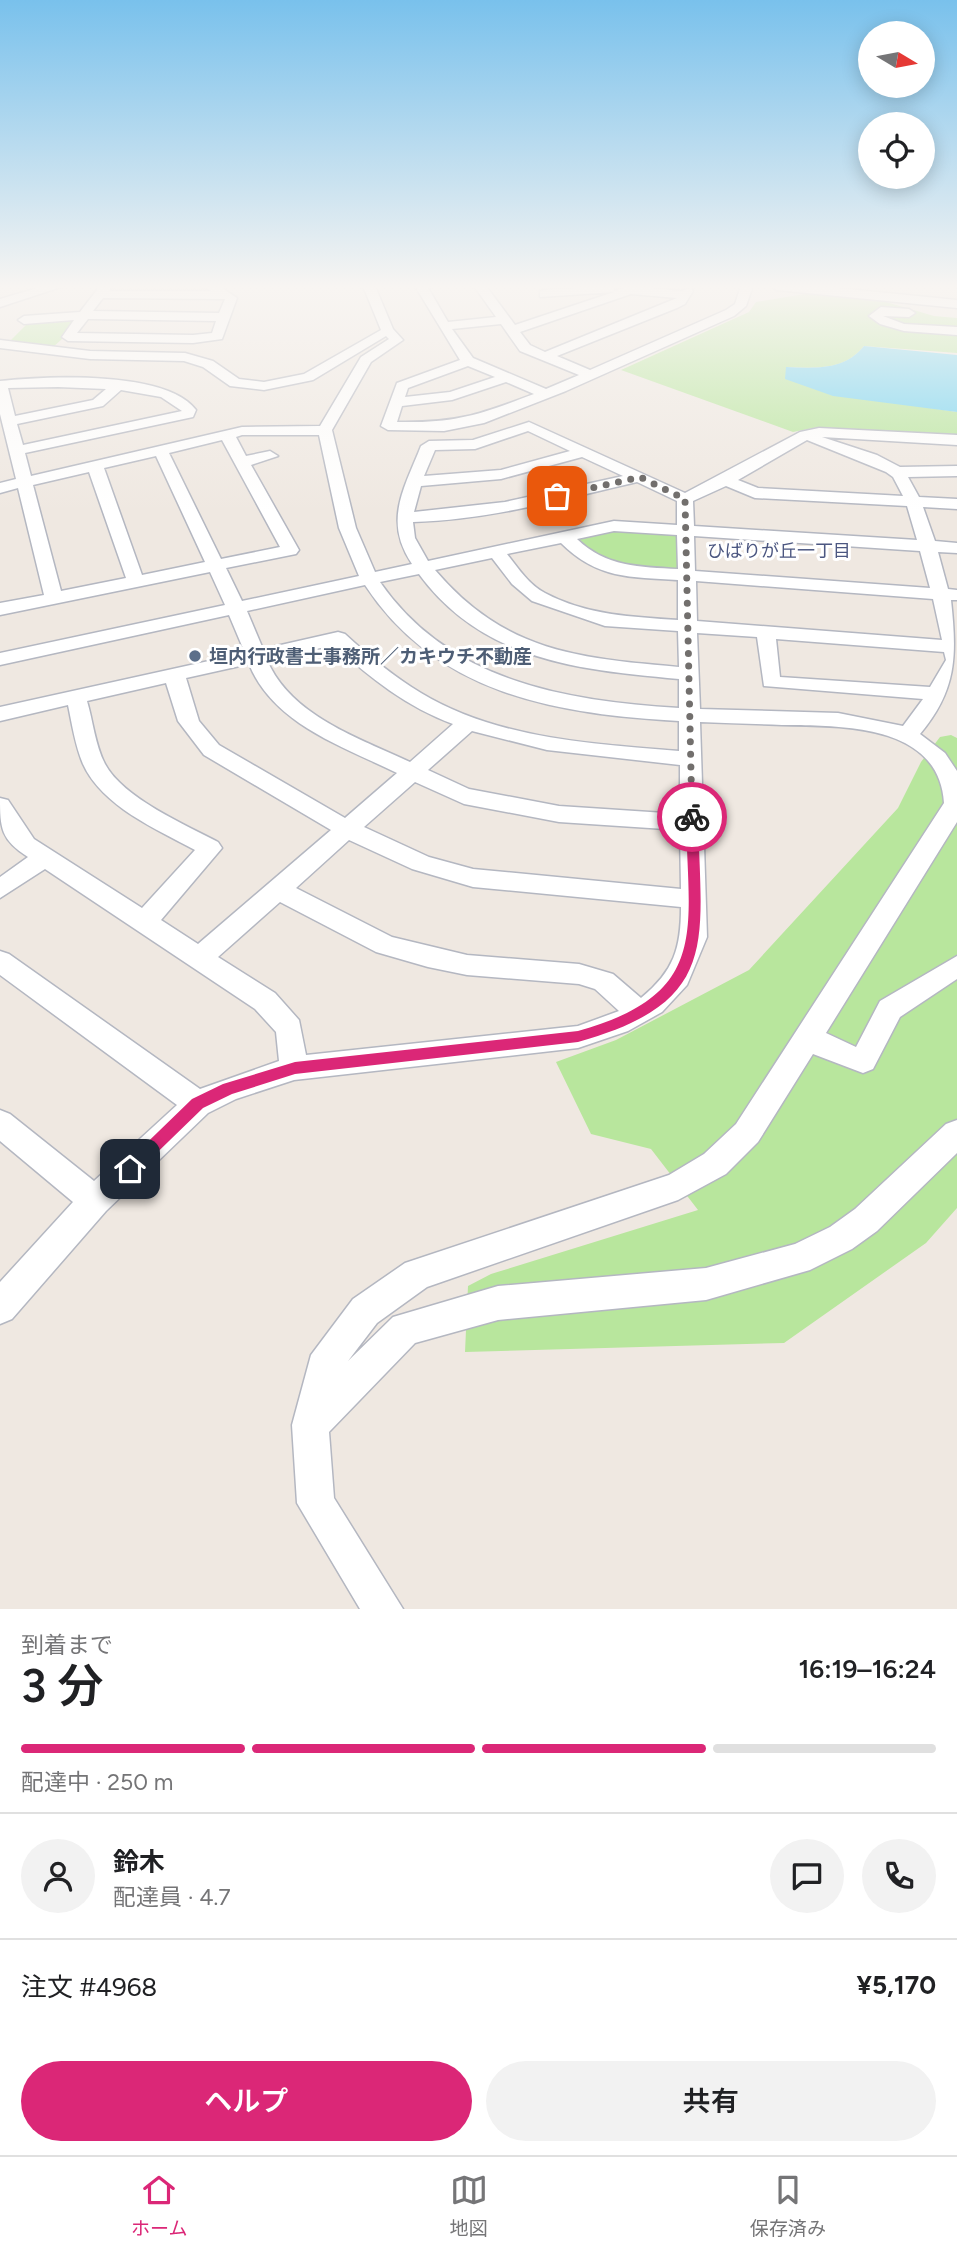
<!DOCTYPE html>
<html lang="ja">
<meta charset="utf-8">
<style>
:root{--surface:#fff;--page:#f2f2f2;--text:#202124;--muted:#757577;--line:#e0e0e0;--accent:#db2777}
body{margin:0;font-family:Figtree,"Noto Sans JP",sans-serif;background:var(--page);color:var(--text);height:100vh;display:flex;flex-direction:column;font-size:26px;white-space:nowrap}
*{box-sizing:border-box;margin:0}
p{font-size:23px;color:var(--muted)}
.icon{flex:none;width:38px;height:38px;fill:none;stroke:currentColor;stroke-width:2;stroke-linecap:round;stroke-linejoin:round}
.map{position:relative;height:1609px;overflow:hidden}
.details{display:flex;flex-direction:column;background:var(--surface);flex:1}
.details>*{flex:none}
.needle{width:46px;rotate:100deg}
.tools{position:absolute;left:858px;top:21px;display:grid;gap:14px}
.tools a{display:grid;place-items:center;width:77px;height:77px;border-radius:50%;background:var(--surface);box-shadow:0 4px 18px #0003;font-size:35px}
.pin{position:absolute;display:grid;place-items:center;width:60px;height:60px;color:#fff;margin:-30px;border-radius:14px;box-shadow:0 4px 10px #0006}
.courier{position:absolute;display:grid;place-items:center;width:70px;height:70px;margin:-35px;border:5px solid #db2777;border-radius:50%;background:#fff;color:#222;box-shadow:0 2px 9px #0007}
.headline em{font-style:normal;font-weight:600}
.headline div{display:flex;flex-direction:column-reverse}
.headline{display:flex;align-items:center;justify-content:space-between;height:119px;padding:0 21px}
h1{font-size:46px;font-weight:600;line-height:52px}
.bar{display:grid;grid-template-columns:repeat(4,1fr);gap:10px 7px;align-content:center;height:84px;padding:0 21px}
.bar i{height:9px;border-radius:5px;background:var(--line)}
.bar .selected{background:var(--accent)}
.bar p{grid-column:span 4}
.line{display:flex;align-items:center;gap:18px;padding:0 21px;border-top:2px solid var(--line)}
.line div{flex:1}
.round{display:grid;place-items:center;flex:none;width:74px;height:74px;border-radius:37px;background:var(--page)}
.action{display:flex;gap:14px;margin-top:auto;padding:14px 21px}
.action a{flex:1;height:80px;border-radius:42px;background:var(--accent);color:#fff;font-size:28px;font-weight:600;line-height:80px;text-align:center}
.action a+a{background:var(--page);color:var(--text)}
.tab-bar{display:flex;justify-content:space-around;align-items:center;height:98px;border-top:2px solid var(--line);background:var(--surface);font-size:19px;color:var(--muted)}
.tab-bar a{display:grid;justify-items:center;gap:4px}
.tab-bar .selected{color:var(--accent)}
.map>svg:first-child{display:block}
</style>
<div class="map">
<svg width="957" height="1609" viewBox="0 0 957 1609">
<rect width="100%" height="100%" fill="#efe8e1"/>
<g fill="#b8e69d">
<path d="M811,293L886,302L934,316L957,318V353L864,346C844,371 816,368 786,367L883,401L957,412V435L818,427L793,432L621,370L749,312L756,302Z"/>
<path d="M72,319L75,320L63,334L62,339L52,348L9,342L28,323Z"/>
<path d="M611,531L681,534L682,573L607,563L575,541L577,537Z"/>
<path d="M951,735L957,738V1208L926,1243L784,1343L465,1352L468,1286L491,1274L698,1210L651,1149L591,1134L556,1062L616,1040L749,970L898,808L921,762L940,737Z"/>
</g>
<path fill="#73d4f2" d="M864,346L957,355V412L833,396L785,379L786,367C815,368 844,371 864,346Z"/>
<g fill="none" stroke-linecap="round" stroke-linejoin="round">
<defs>
<g id="minor">
<path d="M44,286H64L0,307V299Z"/>
<path d="M100,286H112L109,291H211L204,286H219L237,298L222,339L193,343L68,341L62,337L74,320L24,324L18,320L24,316L80,312ZM103,298L223,299H225L219,313L93,311ZM88,319H92L216,321L212,333L193,335L77,333Z"/>
<path d="M363,286H375L393,329L403,340L371,362L332,430L356,528L375,572L412,564C383,521 404,489 421,446L429,441L473,440L529,422L685,493L800,432L819,428L957,435V445L822,437L877,455L900,467L957,466V476L908,477L919,497L957,499V509L923,507L935,541L957,543V553L938,552L948,589L957,590V600H951C957,656 957,690 920,734L945,753L957,771V822L826,1033L856,1047L880,1001L957,956V979L900,1017L873,1069L863,1073L813,1054L758,1142L726,1174L678,1200L427,1287L377,1323L348,1361L393,1317L498,1286L706,1268L795,1244L830,1227L855,1209L946,1124L957,1120V1153L877,1231L852,1249L810,1270L706,1300L498,1320L415,1343L329,1432L334,1498L403,1609H360L297,1503L292,1425L311,1355L353,1299L405,1263L669,1175L704,1154L736,1124L944,803C939,723 840,726 782,725C754,724 727,723 700,722L707,937L687,985L662,1012L628,1031L578,1048L294,1080L236,1099L208,1113L106,1211L12,1319L0,1324V1282L73,1202L0,1141V1110L10,1114L94,1181L177,1105L0,975V951L9,954L200,1089L279,1061L276,1032L255,1009L45,869L0,898V877L28,857C1,840 0,828 0,798L8,800L34,839L142,908L195,850C156,829 102,806 83,764C75,745 72,724 68,705L0,721V707L245,653L229,615L0,665V653L225,605L210,572L0,615V603L44,595L18,488L0,493V483L16,479L0,414V381C46,376 167,370 196,410L193,417L25,453L31,476L242,427L320,426L361,357L389,339L386,336L313,380L264,390L230,386L203,367L184,361L90,359L0,348V340L90,351L185,353L213,361L239,379L264,382L304,374L381,330ZM58,387L106,389L93,400L15,416L8,388ZM121,390L161,397L182,411L23,445L17,424L103,406ZM528,431L570,451L501,470L424,476L435,450L475,449ZM242,435H319L339,528L359,576L242,601L226,568L296,554L299,550L251,465L278,456L270,451L246,456L236,437ZM222,440L280,547L221,559L169,453ZM807,440L886,472L893,477L903,496L758,488L738,480ZM156,456L205,562L142,575L104,468ZM582,457L623,476L505,502L414,512L421,486L501,479ZM89,472L126,578L61,591L33,485ZM637,482L677,501V525L614,521L428,561L415,538L413,522C489,520 563,499 637,482ZM726,486L755,498L907,506L917,540L694,526L693,501ZM614,531L677,535L678,569C640,567 606,567 577,539ZM694,536L920,551L930,588L695,571ZM561,543C597,579 630,577 678,580V620C633,617 586,615 545,593C529,585 518,568 507,554ZM492,558L512,584L532,601L605,626L678,631L679,667C577,658 505,652 435,570ZM419,574C483,661 579,670 679,679V708C566,701 449,682 380,582ZM696,581L933,599L942,640L697,621ZM365,585C437,695 557,714 679,721V751C593,744 497,739 421,693C393,676 369,656 345,634L338,632L263,649L247,611ZM697,633L757,637L764,686L923,699L903,726L838,713L700,709ZM776,639L944,652L946,660L930,687L780,677ZM334,645C370,678 407,707 453,724L410,762C359,738 291,716 267,660ZM249,664C273,724 344,747 397,773L345,818L219,745L199,721L186,678ZM166,683L178,721L204,755L331,830L198,944L161,920L222,848L218,842C186,825 123,798 105,764C95,745 93,721 87,701ZM472,731L547,750L680,765V814L559,806L469,789L428,770ZM415,782L464,804L559,822L680,830L681,889L473,869L429,857L364,827ZM349,840L412,869L473,887L681,907C681,948 674,971 641,998L613,974L579,964L467,955L392,937L296,888ZM280,902L376,952L428,967L467,975L579,984L595,989L619,1011L578,1026L306,1055L299,1020L275,993L218,957Z"/>
<path d="M415,286H427L448,322L496,317L474,286H486L515,325L614,292L540,297V291L544,290L614,286V291L630,286L681,291L691,288L693,291L685,304L677,308L557,356L590,370L726,310L735,304L741,286H753L746,306L734,316L566,391L484,423L444,431L388,430L381,426L397,383L460,360ZM631,294L677,298L545,352L530,345L520,332ZM501,324L520,351L579,375L546,389L473,358L452,329ZM468,366L495,377L450,392L405,397L408,388ZM506,382L534,394C478,415 457,423 397,422L402,406L452,400Z"/>
<path d="M771,286H817L957,300V308L777,290Z"/>
<path d="M881,307L909,309L915,313L909,317L883,316L904,324L957,327V335L904,331L880,324L869,316Z"/>
</g>
</defs>
<use href="#minor" stroke="#b4b7c1" stroke-width="3"/>
<use href="#minor" fill="#fff" fill-rule="evenodd"/>
</g>
<linearGradient id="sky" x2="0" y2="1"><stop stop-color="#79c1ec"/><stop offset="0.56" stop-color="#f8f5f2"/><stop offset="1" stop-color="#f8f5f2" stop-opacity="0"/></linearGradient>
<rect width="957" height="512" fill="url(#sky)"/>
<path fill="#db2777" d="M692,813L698,817C701,943 721,1002 578,1042L295,1074L232,1094L203,1108L135,1174H125V1164L192,1099L223,1084L295,1062L578,1031C711,994 688,931 686,817Z"/>
<g fill="none" stroke-linecap="round" stroke-linejoin="round">
<path stroke="#726f6d" stroke-width="7" stroke-dasharray="0 12.6" d="M557,496L640,477L685,499L692,817"/>
</g>
<circle fill="#5c6f8a" stroke="#fff" stroke-width="2.5" cx="195" cy="656" r="7"/>
<g text-anchor="middle" stroke-width="6" stroke-linejoin="round" paint-order="stroke">
<g font-size="18" fill="#4c5781" stroke="#fff">
<text x="779" y="557">ひばりが丘一丁目</text>
</g>
<g font-size="19" font-weight="bold" fill="#4e5e75" stroke="#fff" text-anchor="start">
<text x="209" y="663">垣内行政書士事務所／カキウチ不動産</text>
</g>
</g>
</svg>
<div class="tools">
<a><svg class="needle" viewBox="-14 -14 28 28"><path d="M0-13l5 13h-10z" fill="#e53935"/><path d="M0 13l5-13h-10z" fill="#757577"/></svg></a>
<a><svg class="icon" aria-label="locate" viewBox="0 0 24 24"><circle cx="12" cy="12" r="6"/><path d="M12 2v4M12 18v4M2 12h4M18 12h4"/></svg></a>
</div>
<div class="pin" style="left:557px;top:496px;background:#ea580c"><svg class="icon" aria-label="bag" viewBox="0 0 24 24"><path d="M5 8h14l-1 12H6zM9 8a3 3 0 0 1 6 0"/></svg></div>
<div class="pin" style="left:130px;top:1169px;background:#1f2937"><svg class="icon" aria-label="home" viewBox="0 0 24 24"><path d="M3 11l9-7 9 7M6 9v11h12V9"/></svg></div>
<div class="courier" style="left:692px;top:817px"><svg class="icon" aria-label="bike" viewBox="0 0 24 24"><circle cx="6" cy="16" r="4"/><circle cx="18" cy="16" r="4"/><path d="M6 16l4-8h5l3 8M10 8l3 8H6M13 5h3"/></svg></div>
</div>
<section class="details">
<div class="headline"><div><h1>3 分</h1><p>到着まで</p></div><em>16:19–16:24</em></div>
<div class="bar"><i class="selected"></i><i class="selected"></i><i class="selected"></i><i></i><p>配達中 · 250 m</p></div>
<div class="line" style="height:126px"><a class="round"><svg class="icon" aria-label="person" viewBox="0 0 24 24"><circle cx="12" cy="8" r="4"/><path d="M4 21q1-7 8-7t8 7"/></svg></a><div><b>鈴木</b><p>配達員 · 4.7</p></div><a class="round"><svg class="icon" aria-label="chat" viewBox="0 0 24 24"><path d="M4 5h16v11H9l-5 4z"/></svg></a><a class="round"><svg class="icon" aria-label="phone" viewBox="0 0 24 24"><path d="M5 4h4l2 5-3 2q2 4 5 5l2-3 5 2v4C11 20 4 13 5 4z"/></svg></a></div>
<div class="line" style="height:91px"><div>注文 #4968</div><b>¥5,170</b></div>
<div class="action"><a>ヘルプ</a><a>共有</a></div>
</section>
<nav class="tab-bar">
<a class="selected"><svg class="icon" aria-label="home" viewBox="0 0 24 24"><path d="M3 11l9-7 9 7M6 9v11h12V9"/></svg>ホーム</a>
<a><svg class="icon" aria-label="map" viewBox="0 0 24 24"><path d="M3 6l6-2 6 2 6-2v14l-6 2-6-2-6 2zM9 4v14M15 6v14"/></svg>地図</a>
<a><svg class="icon" aria-label="saved" viewBox="0 0 24 24"><path d="M7 4h10v16l-5-4-5 4z"/></svg>保存済み</a>
</nav>
